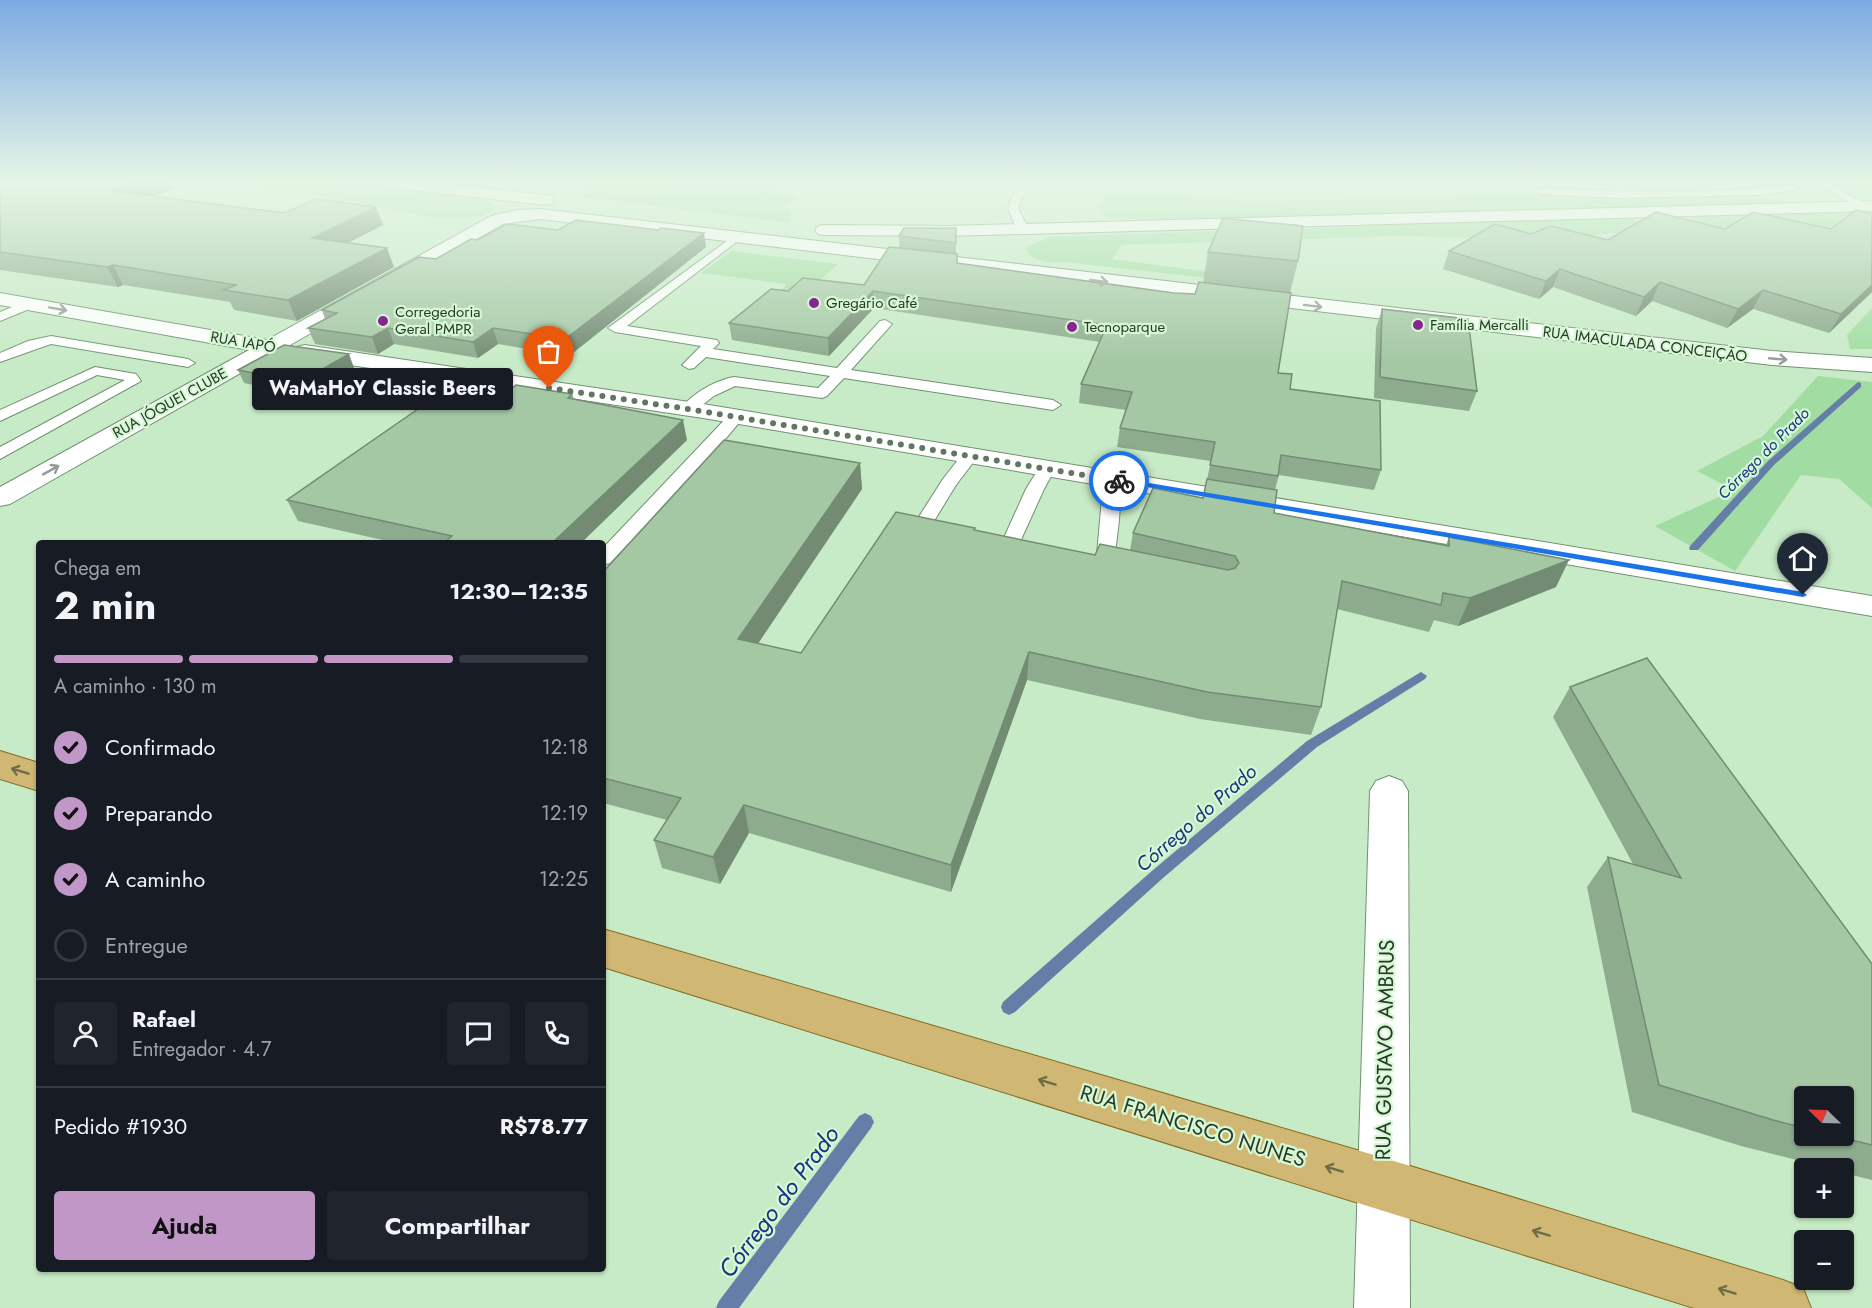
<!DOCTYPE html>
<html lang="pt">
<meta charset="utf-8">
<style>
:root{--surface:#171b24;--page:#20242c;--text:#f1f3f6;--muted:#9ea1a6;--line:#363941;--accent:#c197c8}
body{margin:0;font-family:Jost,sans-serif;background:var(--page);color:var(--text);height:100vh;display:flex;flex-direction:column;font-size:22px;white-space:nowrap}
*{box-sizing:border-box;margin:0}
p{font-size:20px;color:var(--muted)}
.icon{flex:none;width:33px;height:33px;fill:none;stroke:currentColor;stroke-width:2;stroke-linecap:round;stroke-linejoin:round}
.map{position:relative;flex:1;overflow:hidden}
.details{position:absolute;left:36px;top:540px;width:570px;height:732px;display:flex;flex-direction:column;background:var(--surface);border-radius:6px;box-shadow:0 2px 4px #0004}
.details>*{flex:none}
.needle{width:39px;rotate:293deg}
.controls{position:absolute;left:1794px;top:1086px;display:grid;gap:12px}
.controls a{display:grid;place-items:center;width:60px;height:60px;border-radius:6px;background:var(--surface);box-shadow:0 2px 4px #0004;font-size:30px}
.pin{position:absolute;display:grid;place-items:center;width:51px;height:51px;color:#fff;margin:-62px -26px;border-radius:50% 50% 50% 0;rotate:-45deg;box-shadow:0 0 6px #0007}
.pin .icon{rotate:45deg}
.courier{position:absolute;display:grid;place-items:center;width:60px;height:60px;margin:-30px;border:4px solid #1a73e8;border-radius:50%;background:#fff;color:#222;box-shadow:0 2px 8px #0007}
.bubble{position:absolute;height:42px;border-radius:6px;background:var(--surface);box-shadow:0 2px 4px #0004;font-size:20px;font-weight:700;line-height:42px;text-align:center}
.headline em{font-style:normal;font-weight:700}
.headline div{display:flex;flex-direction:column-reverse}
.headline{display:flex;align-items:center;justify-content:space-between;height:102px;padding:0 18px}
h1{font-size:39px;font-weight:700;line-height:45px}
.bar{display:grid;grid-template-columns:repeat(4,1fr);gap:9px 6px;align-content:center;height:72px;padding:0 18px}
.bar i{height:8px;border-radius:4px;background:var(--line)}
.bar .current{background:var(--accent)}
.bar p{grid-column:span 4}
.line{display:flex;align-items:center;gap:15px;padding:0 18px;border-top:2px solid var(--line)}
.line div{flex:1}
.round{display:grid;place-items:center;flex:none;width:63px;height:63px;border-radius:6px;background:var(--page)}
ol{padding:0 18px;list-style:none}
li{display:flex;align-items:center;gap:18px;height:66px}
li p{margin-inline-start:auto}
li .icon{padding:6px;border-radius:50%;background:var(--accent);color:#111;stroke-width:4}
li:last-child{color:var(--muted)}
li i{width:33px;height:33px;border:3px solid var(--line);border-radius:50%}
.action{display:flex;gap:12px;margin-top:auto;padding:12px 18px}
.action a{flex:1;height:69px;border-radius:6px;background:var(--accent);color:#111;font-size:24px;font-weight:700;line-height:69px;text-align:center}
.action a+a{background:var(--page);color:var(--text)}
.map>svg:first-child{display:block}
</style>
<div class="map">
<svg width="1872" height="1308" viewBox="0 0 1872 1308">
<rect width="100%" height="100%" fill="#c8ebc7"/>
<g fill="#a1dda2">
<path d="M157,181H333L356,188L378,185L484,198L497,208L483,216L441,219L353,202L235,187L185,185Z"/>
<path d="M587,181L744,183L794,194L797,199L783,206L790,211V223L581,197L587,188Z"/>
<path d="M1840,181H1872V198L1849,194Z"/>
<path d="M1630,188L1711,192L1791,202L1587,210L1266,218L1107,219L1098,205L1109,193L1144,191L1248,201L1395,198Z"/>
<path d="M1872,212V227H1725L1697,225L1690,216Z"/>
<path d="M1617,217L1642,220L1647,229L1558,240L1399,236L1122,245L1112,259L1209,272L1207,278L1065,262C1052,264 1029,262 1026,247L1049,237Z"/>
<path d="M732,251L838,264L789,308L768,305L787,284L701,273Z"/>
<path d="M1872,308V349H1850L1847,335Z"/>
<path d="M1818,376L1872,382V508L1839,479L1801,475L1735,571L1655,526L1734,490L1697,471L1763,436Z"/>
</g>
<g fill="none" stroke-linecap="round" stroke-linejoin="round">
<g fill="#647ea7" fill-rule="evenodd">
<path d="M1858,382L1861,383V387L1774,465L1698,550H1690L1689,548L1690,546L1768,461Z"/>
<path d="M1421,672L1427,676L1425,679L1317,747L1163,878L1015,1012L1009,1015L1003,1012L1001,1007L1003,1002L1153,870L1307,741Z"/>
<path d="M865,1113L871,1116L874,1122L871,1128L739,1308H716L719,1301L859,1116Z"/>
</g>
<defs>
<g id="lane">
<path d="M1023,181H1033L1025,190L1018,208L1028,228L1022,231L1016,228L1008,208L1015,189Z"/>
<path d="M1813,181H1825L1868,206L1863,209L1859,208Z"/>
<path d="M1792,185L1796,186V190L1757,195L1617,198L1540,194L1535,191L1540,188C1624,192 1709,194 1792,185Z"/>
<path d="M735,235L741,238L739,240L627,326L717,340L719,343L713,349L837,368L880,321L885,320L892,324L851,370L1053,400L1061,405L1053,410L844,378L827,396L822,398L735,386L714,396L693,412H683L680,409C692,394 711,383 729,378L734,377L818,388L830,376L706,357L694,368L689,369L682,365L701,346L615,332L608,328Z"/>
<path d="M29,300L34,301L36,304L34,307L0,321V312Z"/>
<path d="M51,336L188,359L195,363L188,367L51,344L0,362V353L28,341Z"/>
<path d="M95,367L136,374L141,381L0,459V447L125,380L97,375L0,421V410Z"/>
<path d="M736,412L744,417L704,464L610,563L603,565V548L730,414Z"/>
<path d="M970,451L978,456L956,485L926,534L923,538H911L908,534L943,479L964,452Z"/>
<path d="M1047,464L1055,469L1044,489L1015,553L1013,557H999L997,553L1026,489L1041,465Z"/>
<path d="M1109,474L1115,475C1125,492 1117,534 1115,554L1131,566L1128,570C1113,574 1105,565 1097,554L1102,498L1100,479L1103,475Z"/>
</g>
<g id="street">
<path d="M305,345L703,404L1872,596V616L703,418L297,357L294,352L297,347Z"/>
<path d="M1389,776L1402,781L1408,791L1410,1308H1354L1370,791L1376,781Z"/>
</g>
<g id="secondary">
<path d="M371,181H418L546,195L552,196L554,200L552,204L546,205L379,186Z"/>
<path d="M1872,201V211L947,236L824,235L818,234L815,230L818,226L824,225L947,226Z"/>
<path d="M540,209L1772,351L1872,358V372L1772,365L540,219L503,224L10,504L0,506V487L249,350L0,305V293L267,340L491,216L517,210Z"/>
</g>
<g id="primary">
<path d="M0,751L39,763V791L0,779Z"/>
<path d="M603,929L1384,1158L1783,1280L1803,1288L1811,1308H1694L603,967Z"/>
</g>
</defs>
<use href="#lane" stroke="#719170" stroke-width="2"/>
<use href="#street" stroke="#719170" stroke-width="2"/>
<use href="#secondary" stroke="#719170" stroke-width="2"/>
<use href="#primary" stroke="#836c1e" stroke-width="2"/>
<use href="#lane" fill="#fff" fill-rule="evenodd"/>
<use href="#street" fill="#fff" fill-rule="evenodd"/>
<use href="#secondary" fill="#fff" fill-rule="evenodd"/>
<use href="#primary" fill="#d1b774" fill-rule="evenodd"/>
</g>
<g fill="#8dab8d" fill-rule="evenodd">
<path d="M0,181L176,188L154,196L383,225L348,243L394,267L297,321L234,310L230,302L123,285L118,287L0,270Z"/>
<path d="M517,181H561L555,184Z"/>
<path d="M1191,181H1227L1226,184Z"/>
<path d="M1872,214V292L1829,333L1753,309L1727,328L1652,301L1636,316L1553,287L1539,299L1443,269L1449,251L1531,234L1608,240L1725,229H1831Z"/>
<path d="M956,228V254L957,263L1174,293L1195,294L1203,283L1208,252L1298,261L1290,293L1278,373L1290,389L1381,470L1374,490L1279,475L1275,490L1274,513L1446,545L1449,537L1556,587L1458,626L1434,620L1429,632L1337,609L1321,707L1311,735L1200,719L1027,680L951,892L749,833L720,884L662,868L654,840L667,820L603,803V572L860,463L862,489L758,643L801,653L975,528V531L1095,555L1130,550L1133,533L1203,498L1211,461L1117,447L1120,428L1126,410L1079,403L1081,384L1100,342L874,308L829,356L732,340L729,323L788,291L864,285L899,248V236Z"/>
<path d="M558,230L706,247L569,356L498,344L478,358L394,344L378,354L315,344L308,328L325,319L322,310L477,240Z"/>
<path d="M1382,309L1477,391L1469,411L1374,398L1376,328Z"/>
<path d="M354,368L307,396L244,383L238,370Z"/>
<path d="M572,394L574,399L687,440L581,543H396L298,521L287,500L495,403Z"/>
<path d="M1570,687L1872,964V1180L1844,1173V1168H1828L1741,1146L1632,1112L1587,887L1608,857L1633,864L1553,717ZM1804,1096L1844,1136H1804Z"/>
</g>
<g fill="#738b73">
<path d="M140,181H172L176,188L122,208L112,191Z"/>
<path d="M554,181H561L555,184Z"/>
<path d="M376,207L383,225L320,257L312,238Z"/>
<path d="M704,233L706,247L569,356L565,339Z"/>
<path d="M387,248L394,267L297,321L288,300Z"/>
<path d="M113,265L123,285L118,287L107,267Z"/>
<path d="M1560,269L1553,287L1539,299L1546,281Z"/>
<path d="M1660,282L1652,301L1636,316L1644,297Z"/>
<path d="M1872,285V292L1829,333L1841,314Z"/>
<path d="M1763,290L1753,309L1727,328L1738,309Z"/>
<path d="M873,291L874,308L829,356L828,338Z"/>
<path d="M388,328L394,344L378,354L372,337Z"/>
<path d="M493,328L498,344L478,358L473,342Z"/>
<path d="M349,354L354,368L307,396L300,382Z"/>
<path d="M683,420L687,440L581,543H552Z"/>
<path d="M860,463L862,489L743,666L738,639Z"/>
<path d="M1569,560L1556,587L1458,626L1470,598Z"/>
<path d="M1029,652L1027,680L951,892V865Z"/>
<path d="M744,805L749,833L720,884L713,857Z"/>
</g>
<g fill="#a4c7a4" stroke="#738b73" stroke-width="1.5">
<path d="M0,181H140L112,191L284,213L316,199L376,207L312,238L387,248L288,300L224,290L236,285L113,265L107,267L0,252Z"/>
<path d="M1856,210L1872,214V285L1841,314L1763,290L1738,309L1660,282L1644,297L1560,269L1546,281L1449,251L1495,224L1531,234L1551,226L1608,240L1656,212L1725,229L1753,212L1831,229Z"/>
<path d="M1223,218L1303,226L1298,261L1208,252Z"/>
<path d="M576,220L658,230L661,228L704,233L565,339L493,328L473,342L388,328L372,337L308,328L337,313L322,310L419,257L436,259L471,239L477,240L507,224L558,230Z"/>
<path d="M904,228H956V243L899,236Z"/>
<path d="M889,247L957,254V263L1174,293L1195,294L1199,282L1291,293L1278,373L1292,374L1290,389L1380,401L1381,470L1281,455L1278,476L1210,465L1215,442L1120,428L1132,392L1081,384L1107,325L873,291L828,338L729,323L771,289L788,291L803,278L864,285Z"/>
<path d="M1382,309L1468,319L1477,391L1380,377Z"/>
<path d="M284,345L349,354L300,382L238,370Z"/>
<path d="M516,385L572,394L568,398L683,420L552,543H444L452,536L287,500L441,393L495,403Z"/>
<path d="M724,440L860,463L738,639L801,653L896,512L975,528L974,530L1095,555L1100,544L1228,570L1235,568L1239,563L1235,556L1133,533L1153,488L1203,498L1207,479L1277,490L1274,513L1449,546V537L1569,560L1470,598L1443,593L1441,605L1342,581L1321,707L1207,692L1029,652L951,865L744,805L713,857L654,840L681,798L603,778V572Z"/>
<path d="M1647,658L1872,964V1145L1835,1136H1844V1096H1804V1128L1773,1120L1659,1085L1608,857L1681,878L1570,687Z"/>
</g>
<defs><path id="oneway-shaft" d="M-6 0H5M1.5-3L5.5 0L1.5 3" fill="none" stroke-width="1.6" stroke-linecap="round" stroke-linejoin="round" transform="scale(1.5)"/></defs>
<g stroke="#959c95">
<use href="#oneway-shaft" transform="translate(1099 281) rotate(7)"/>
<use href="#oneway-shaft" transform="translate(1313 306) rotate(7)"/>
<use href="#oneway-shaft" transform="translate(58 309) rotate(10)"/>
<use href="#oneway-shaft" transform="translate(1778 359) rotate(5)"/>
<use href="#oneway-shaft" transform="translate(51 470) rotate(-29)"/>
</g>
<g stroke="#6d6b48">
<use href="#oneway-shaft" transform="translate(20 771) rotate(-163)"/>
<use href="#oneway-shaft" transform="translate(1047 1082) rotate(-163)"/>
<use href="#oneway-shaft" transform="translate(1334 1169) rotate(-163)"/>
<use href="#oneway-shaft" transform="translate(1541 1233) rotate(-163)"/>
<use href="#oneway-shaft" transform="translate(1727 1291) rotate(-163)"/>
</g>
<linearGradient id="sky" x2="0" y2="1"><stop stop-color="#7daae3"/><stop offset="0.5" stop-color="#e6f6e6"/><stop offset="1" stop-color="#e6f6e6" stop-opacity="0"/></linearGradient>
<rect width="1872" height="364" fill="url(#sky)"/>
<path fill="#1a73e8" d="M1119,478L1803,592L1807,595L1803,597L1117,482V479Z"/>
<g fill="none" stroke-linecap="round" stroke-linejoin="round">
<path stroke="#627762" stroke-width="6" stroke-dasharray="0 10.8" d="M549,388L688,409L1119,481"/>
</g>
<g fill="#87268f" stroke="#d5f9d4" stroke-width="2">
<circle cx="814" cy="303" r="6"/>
<circle cx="383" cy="321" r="6"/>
<circle cx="1418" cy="325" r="6"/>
<circle cx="1072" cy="327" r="6"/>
</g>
<g text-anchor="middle" stroke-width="4.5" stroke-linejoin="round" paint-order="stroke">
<g font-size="15" fill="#2b392b" stroke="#d5f9d4" text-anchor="start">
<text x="826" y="308">Gregário Café</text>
<text x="395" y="317">Corregedoria<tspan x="395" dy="17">Geral PMPR</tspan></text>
<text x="1430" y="330">Família Mercalli</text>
<text x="1084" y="332">Tecnoparque</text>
</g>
<g font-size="15" fill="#2b392b" stroke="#d5f9d4">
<text transform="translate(243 342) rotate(10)" y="5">RUA IAPÓ</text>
<text transform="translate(1645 344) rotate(7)" y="5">RUA IMACULADA CONCEIÇÃO</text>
<text transform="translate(170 403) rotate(-29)" y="5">RUA JÓQUEI CLUBE</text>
</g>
<g font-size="16" font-style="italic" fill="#183480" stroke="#d5f9d4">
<text transform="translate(1763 453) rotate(-45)" y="6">Córrego do Prado</text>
</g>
<g font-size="20" font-style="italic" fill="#183480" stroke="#d5f9d4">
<text transform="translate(1196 818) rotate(-41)" y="7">Córrego do Prado</text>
</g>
<g font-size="21" fill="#2b392b" stroke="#d5f9d4">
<text transform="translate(1385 1050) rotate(-89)" y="7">RUA GUSTAVO AMBRUS</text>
<text transform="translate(1193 1126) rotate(17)" y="7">RUA FRANCISCO NUNES</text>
</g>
<g font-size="24" font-style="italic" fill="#183480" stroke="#d5f9d4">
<text transform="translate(779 1202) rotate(-53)" y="8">Córrego do Prado</text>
</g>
</g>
</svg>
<div class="controls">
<a><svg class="needle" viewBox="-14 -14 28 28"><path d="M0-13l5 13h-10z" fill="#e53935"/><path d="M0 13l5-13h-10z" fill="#9ea1a6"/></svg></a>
<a>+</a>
<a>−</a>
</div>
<div class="pin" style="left:549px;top:388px;background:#ea580c"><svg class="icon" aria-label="bag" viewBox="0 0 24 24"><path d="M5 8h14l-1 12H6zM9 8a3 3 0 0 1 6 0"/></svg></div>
<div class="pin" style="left:1803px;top:595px;background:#1f2937"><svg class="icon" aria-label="home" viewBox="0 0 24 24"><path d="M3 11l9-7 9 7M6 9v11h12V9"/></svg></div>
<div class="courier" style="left:1119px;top:481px"><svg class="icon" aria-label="bike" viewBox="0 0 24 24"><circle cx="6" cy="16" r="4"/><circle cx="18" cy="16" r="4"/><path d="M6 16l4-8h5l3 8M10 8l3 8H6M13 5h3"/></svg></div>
<div class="bubble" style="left:252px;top:368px;width:261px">WaMaHoY Classic Beers</div>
<section class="details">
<div class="headline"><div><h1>2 min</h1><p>Chega em</p></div><em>12:30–12:35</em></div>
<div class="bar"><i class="current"></i><i class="current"></i><i class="current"></i><i></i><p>A caminho · 130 m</p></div>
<ol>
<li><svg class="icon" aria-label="check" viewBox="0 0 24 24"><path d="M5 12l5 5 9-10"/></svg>Confirmado<p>12:18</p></li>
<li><svg class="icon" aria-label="check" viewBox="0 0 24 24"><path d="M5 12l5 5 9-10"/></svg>Preparando<p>12:19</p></li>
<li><svg class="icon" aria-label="check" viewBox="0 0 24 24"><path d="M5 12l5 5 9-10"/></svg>A caminho<p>12:25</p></li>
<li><i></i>Entregue</li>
</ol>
<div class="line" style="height:108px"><a class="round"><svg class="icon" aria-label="person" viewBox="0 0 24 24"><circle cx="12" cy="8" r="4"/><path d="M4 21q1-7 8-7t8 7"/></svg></a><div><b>Rafael</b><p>Entregador · 4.7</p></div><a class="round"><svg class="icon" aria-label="chat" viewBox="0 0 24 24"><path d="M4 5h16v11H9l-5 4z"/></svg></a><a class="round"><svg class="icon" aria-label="phone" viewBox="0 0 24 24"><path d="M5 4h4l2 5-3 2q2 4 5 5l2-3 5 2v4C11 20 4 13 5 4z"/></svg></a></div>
<div class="line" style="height:78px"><div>Pedido #1930</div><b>R$78.77</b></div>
<div class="action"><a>Ajuda</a><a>Compartilhar</a></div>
</section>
</div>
